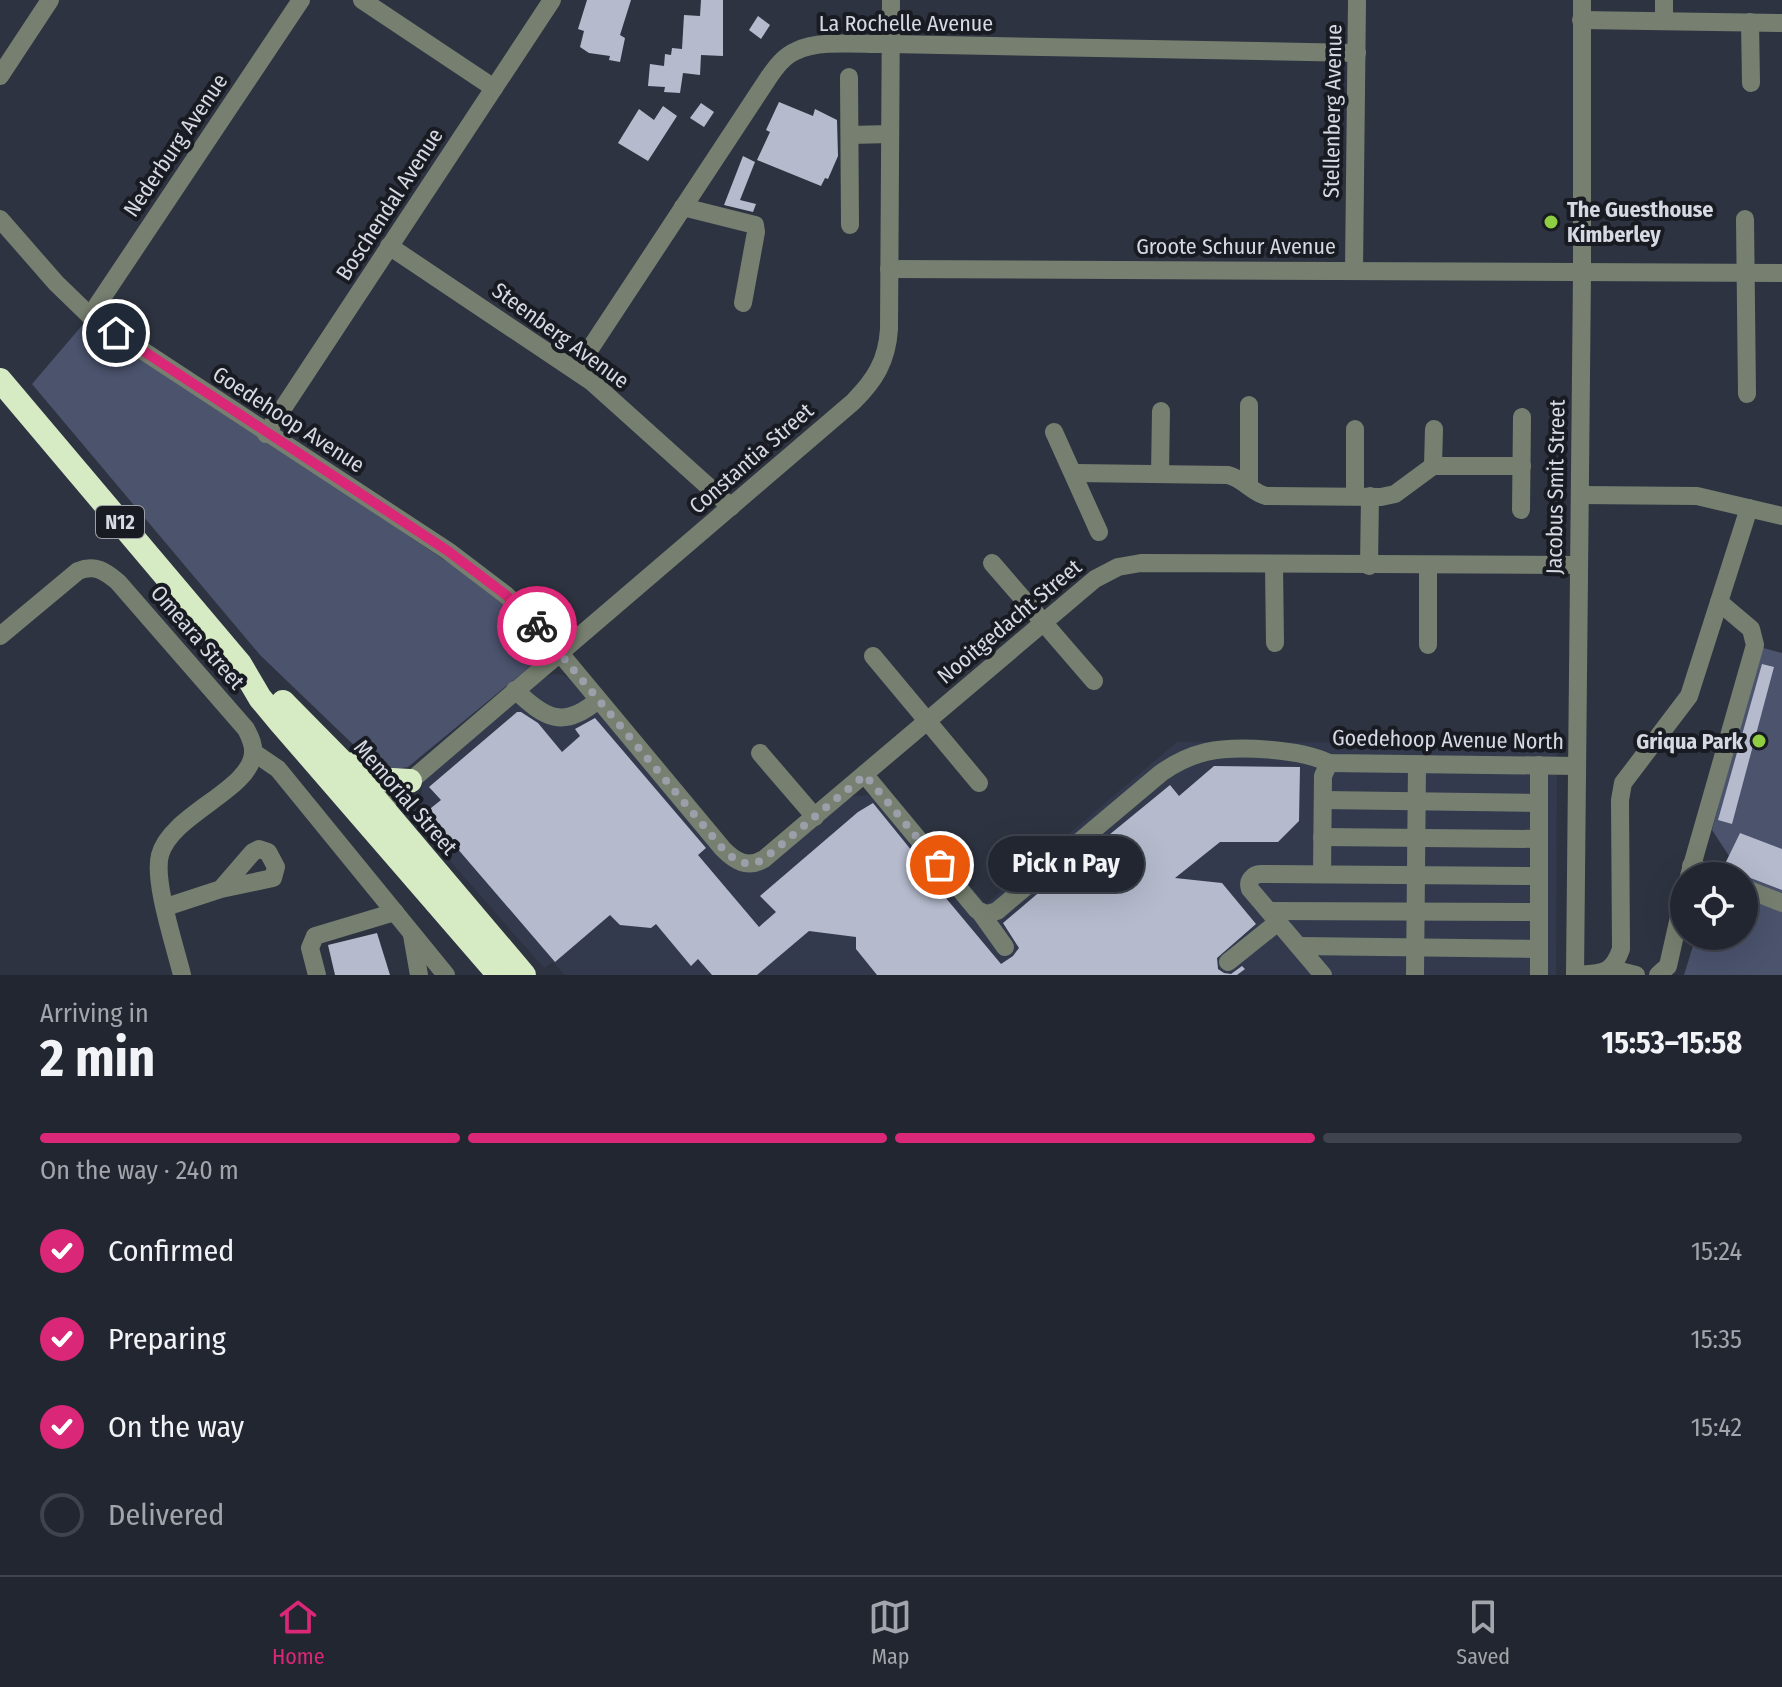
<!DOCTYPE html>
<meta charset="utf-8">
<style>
:root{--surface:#222631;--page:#2a2e39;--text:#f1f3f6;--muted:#a2a5ab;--line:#3f434d;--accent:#db2777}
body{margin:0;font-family:"Fira Sans Condensed",sans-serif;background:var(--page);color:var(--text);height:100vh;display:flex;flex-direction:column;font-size:30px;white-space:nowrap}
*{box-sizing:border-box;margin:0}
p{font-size:26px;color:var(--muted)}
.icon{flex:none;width:44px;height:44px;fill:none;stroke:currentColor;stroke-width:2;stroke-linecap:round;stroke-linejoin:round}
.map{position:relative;height:975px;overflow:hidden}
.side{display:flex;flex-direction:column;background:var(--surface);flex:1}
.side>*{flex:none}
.tools{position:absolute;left:1670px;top:862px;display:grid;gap:16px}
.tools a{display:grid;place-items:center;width:88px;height:88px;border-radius:50%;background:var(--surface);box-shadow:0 8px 32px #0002,0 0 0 2px var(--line);font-size:40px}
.pin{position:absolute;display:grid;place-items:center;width:68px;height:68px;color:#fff;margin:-34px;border:4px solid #fff;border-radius:50%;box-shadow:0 2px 8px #0007}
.courier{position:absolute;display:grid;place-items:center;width:80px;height:80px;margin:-40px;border:6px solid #db2777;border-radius:50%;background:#fff;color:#222;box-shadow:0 2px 10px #0007}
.bubble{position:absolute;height:56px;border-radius:28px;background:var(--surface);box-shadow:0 8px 32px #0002,0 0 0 2px var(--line);font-size:26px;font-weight:700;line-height:56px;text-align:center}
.overview em{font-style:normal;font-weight:700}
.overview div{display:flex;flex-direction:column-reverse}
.overview{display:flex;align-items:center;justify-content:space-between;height:136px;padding:0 40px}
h1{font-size:52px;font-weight:700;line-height:60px}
.bar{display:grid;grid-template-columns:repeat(4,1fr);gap:12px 8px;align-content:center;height:96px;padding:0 40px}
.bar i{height:10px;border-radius:6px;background:var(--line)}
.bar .selected{background:var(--accent)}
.bar p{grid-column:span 4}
ol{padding:0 40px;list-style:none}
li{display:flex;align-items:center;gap:24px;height:88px}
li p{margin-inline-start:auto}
li .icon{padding:8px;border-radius:50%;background:var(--accent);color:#fff;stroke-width:4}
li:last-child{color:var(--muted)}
li i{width:44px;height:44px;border:4px solid var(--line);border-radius:50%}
.tab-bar{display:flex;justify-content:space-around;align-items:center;height:112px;border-top:2px solid var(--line);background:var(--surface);font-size:22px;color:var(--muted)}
.tab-bar a{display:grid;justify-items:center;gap:4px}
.tab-bar .selected{color:var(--accent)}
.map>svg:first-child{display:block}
</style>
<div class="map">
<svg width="1782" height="975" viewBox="0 0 1782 975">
<rect width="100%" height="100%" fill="#2e3341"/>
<path fill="#343a4e" d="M553,674L563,675L570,680L672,800L738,870L849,797L866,795L875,798L886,789L986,904L1177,742L1557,743L1556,975H565L553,962L544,968L417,823L423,781L543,678Z"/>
<g fill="#4b536d">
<path d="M85,322L311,470L492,592L538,638L540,652L532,665L408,767L385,771L361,752L260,655L32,384Z"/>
<path d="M1760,647L1782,653V898L1744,882V876H1731L1721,872L1729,856L1712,830Z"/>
<path d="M1744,897L1782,909V975H1684L1696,936H1744Z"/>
</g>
<g fill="#b5bbcd">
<path d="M587,0H631L620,35L625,38L620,62L609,60L610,56L589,53L580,47L584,31L578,29Z"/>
<path d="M701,0H723V56L701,55L700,75L683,73L680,93L664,92L665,87L648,86L650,64L664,66L665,54L671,55L672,48L682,49L684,15L700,16Z"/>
<path d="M758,16L770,25L761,39L749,30Z"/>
<path d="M779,102L813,116L815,109L837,120L838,156L828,179L825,178L821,186L757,160L770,132L766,130Z"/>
<path d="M701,103L714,112L704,127L690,118Z"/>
<path d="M663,106L677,116L648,161L618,143L639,109L654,120Z"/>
<path d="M743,156L755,162L740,200L756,204L753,212L724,205Z"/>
<path d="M1762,664L1774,667L1732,824L1718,820Z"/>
<path d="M517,712H521L538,723L562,752L580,736L575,729L595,718L706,848L698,855L759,927L776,912L760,896L858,812L873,803L912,851L908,854L929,878L932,875L943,888L940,891L1001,964L1013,956L1019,948L1003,923L1097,843L1098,844L1170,785L1179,796L1214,766L1300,767L1299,821L1278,842H1220L1175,878L1222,883L1256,924L1217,958L1218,969L1224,973L1231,974L1242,966L1245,969L1237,975H877L856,949V937L809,931L757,975H712L698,959L691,966L656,924L651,928L620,925L610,915L555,962L426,812L441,800L429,787Z"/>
<path d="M1740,833L1782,849V890L1748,877L1729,875L1724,866Z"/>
<path d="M377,933L390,975H335L328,945Z"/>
</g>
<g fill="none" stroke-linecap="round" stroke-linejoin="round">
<g stroke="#778070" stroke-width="18">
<path d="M362,0L494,88"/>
<path d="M1581,20L1782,23"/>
<path d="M1664,21V0"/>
<path d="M1750,22L1751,83"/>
<path d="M0,76L50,0"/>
<path d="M849,77L850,225"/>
<path d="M850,135L890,134"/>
<path d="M683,207L755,225L756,232L743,303"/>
<path d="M0,219L56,283L90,316L448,551L506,595L534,622L723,849C735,861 747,869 764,859L1095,579L1118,567L1141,563L1578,565"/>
<path d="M1745,219L1747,394"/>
<path d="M389,246L592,382L731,507"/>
<path d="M889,269L1782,273"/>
<path d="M1354,270L1357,0"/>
<path d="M90,316L301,0"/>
<path d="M576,370L769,77C776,67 784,56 796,51C819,39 864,45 890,44L1357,53"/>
<path d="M1054,432L1099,532"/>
<path d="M266,434L552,0"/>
<path d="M1433,466L1434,429"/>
<path d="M1075,473L1228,475C1244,479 1251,492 1266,496L1381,497L1395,494L1433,466H1522"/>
<path d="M1160,474L1161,411"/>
<path d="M1249,485V405"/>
<path d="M1580,495L1697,496L1782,516"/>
<path d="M1355,496V429"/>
<path d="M1521,510L1522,417"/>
<path d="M992,563L1094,681"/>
<path d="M1274,565L1275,643"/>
<path d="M1369,566L1370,496"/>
<path d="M0,636L78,571C95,564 105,571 118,582L246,729C250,737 254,744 253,753C251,790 171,814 160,855C153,881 175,946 182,975"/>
<path d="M1428,645V566"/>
<path d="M873,656L979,783"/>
<path d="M515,690C545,718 563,730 598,700"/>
<path d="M253,752L278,769L446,975"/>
<path d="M760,753L815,817"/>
<path d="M865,775L977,910L987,914L997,911L1161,773C1175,763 1189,756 1206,752C1237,745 1301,749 1329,763L1577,766"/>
<path d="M1323,800L1539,803"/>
<path d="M373,813L853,402C875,380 887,361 889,329L891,0"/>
<path d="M1322,837L1538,839"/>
<path d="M1691,866L1717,876"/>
<path d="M1322,874L1323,776L1329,763"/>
<path d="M1689,876L1755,645L1751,629L1719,602"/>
<path d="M1744,888L1782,903"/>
<path d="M166,907L221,889L273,878L276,867L268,852L259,849L253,852L221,889"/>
<path d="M1269,911L1538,912"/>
<path d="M980,912L1005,947"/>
<path d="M412,935L419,975"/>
<path d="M1299,946L1538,949"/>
<path d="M1228,962L1278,922"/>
<path d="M1612,969L1636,975"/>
<path d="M317,975L310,948L315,936L395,912"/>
<path d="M1323,975L1250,889C1247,881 1253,874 1261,874L1537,876"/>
<path d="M1415,975L1417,765"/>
<path d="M1539,975V765"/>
<path d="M1575,975L1582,273V0"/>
<path d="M1575,975C1602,973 1612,975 1621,949L1620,800L1623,783L1689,696L1749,508"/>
<path d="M1658,975L1668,966L1684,895"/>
</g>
<g stroke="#d6eac4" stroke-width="24">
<path d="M0,380L240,664L260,698L280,722L499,975"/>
<path d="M283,702L352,772L524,975"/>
<path d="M356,763L374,779L410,781"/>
</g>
</g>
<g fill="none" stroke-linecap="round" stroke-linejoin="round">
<path stroke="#9b9faa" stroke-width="8" stroke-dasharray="0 14.4" d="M537,626L723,849C735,861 747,869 764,859L865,775L940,865"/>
<path stroke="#db2777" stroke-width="10" d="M116,333L448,551L506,595L537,626"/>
</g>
<g fill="#8fcd42" stroke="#181b21" stroke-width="3">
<circle cx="1551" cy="222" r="8"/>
<circle cx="1759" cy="741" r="8"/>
</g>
<g text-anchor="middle" stroke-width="8" stroke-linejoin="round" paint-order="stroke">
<rect fill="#181b21" stroke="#9da0a8" stroke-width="2" x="96" y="506" width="48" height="32" rx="6"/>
<g font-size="20" font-weight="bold" fill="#d6d9e2">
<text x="120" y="529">N12</text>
</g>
<g font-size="22" fill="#d6d9e2" stroke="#181b21">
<text x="906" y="31">La Rochelle Avenue</text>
<text transform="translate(1332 111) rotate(-89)" y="8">Stellenberg Avenue</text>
<text transform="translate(175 145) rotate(-56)" y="8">Nederburg Avenue</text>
<text transform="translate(389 204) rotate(-57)" y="8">Boschendal Avenue</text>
<text x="1236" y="254">Groote Schuur Avenue</text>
<text transform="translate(561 335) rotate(36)" y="8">Steenberg Avenue</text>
<text transform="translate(289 419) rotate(33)" y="8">Goedehoop Avenue</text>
<text transform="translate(751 458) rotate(-41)" y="8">Constantia Street</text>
<text transform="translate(1555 487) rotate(-89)" y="8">Jacobus Smit Street</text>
<text transform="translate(1009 621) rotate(-40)" y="8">Nooitgedacht Street</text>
<text transform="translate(198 637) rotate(49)" y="8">Omeara Street</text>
<text transform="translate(1448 739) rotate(1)" y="8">Goedehoop Avenue North</text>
<text transform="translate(406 797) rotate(49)" y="8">Memorial Street</text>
</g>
<g font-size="22" font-weight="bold" fill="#d6d9e2" stroke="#181b21" text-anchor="start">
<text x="1567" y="217">The Guesthouse<tspan x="1567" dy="25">Kimberley</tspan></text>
<text x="1743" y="749" text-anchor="end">Griqua Park</text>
</g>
</g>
</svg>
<div class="tools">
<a><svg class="icon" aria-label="locate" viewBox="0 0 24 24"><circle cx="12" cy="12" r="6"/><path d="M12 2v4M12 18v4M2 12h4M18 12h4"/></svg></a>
</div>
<div class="pin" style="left:940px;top:865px;background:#ea580c"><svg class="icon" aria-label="bag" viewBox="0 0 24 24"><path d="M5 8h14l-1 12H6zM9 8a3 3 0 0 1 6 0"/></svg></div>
<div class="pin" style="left:116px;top:333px;background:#1f2937"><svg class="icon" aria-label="home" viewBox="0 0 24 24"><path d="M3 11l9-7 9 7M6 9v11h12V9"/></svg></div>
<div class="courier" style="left:537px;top:626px"><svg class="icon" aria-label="bike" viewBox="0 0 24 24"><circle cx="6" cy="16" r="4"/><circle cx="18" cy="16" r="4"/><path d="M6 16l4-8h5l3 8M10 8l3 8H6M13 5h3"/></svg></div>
<div class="bubble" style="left:988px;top:836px;width:156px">Pick n Pay</div>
</div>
<section class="side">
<div class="overview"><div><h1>2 min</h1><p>Arriving in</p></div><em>15:53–15:58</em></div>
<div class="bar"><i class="selected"></i><i class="selected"></i><i class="selected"></i><i></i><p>On the way · 240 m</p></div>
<ol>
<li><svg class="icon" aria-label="check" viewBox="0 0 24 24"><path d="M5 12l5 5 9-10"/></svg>Confirmed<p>15:24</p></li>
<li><svg class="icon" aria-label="check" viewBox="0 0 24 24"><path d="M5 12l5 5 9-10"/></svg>Preparing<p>15:35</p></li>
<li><svg class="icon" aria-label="check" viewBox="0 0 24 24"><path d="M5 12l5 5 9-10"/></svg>On the way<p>15:42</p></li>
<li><i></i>Delivered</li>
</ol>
</section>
<nav class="tab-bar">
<a class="selected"><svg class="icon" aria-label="home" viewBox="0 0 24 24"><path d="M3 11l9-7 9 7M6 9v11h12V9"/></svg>Home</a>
<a><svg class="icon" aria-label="map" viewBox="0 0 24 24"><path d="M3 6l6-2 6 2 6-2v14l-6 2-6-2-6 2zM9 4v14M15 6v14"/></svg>Map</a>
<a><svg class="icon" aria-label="saved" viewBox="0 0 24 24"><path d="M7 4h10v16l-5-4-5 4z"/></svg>Saved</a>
</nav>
